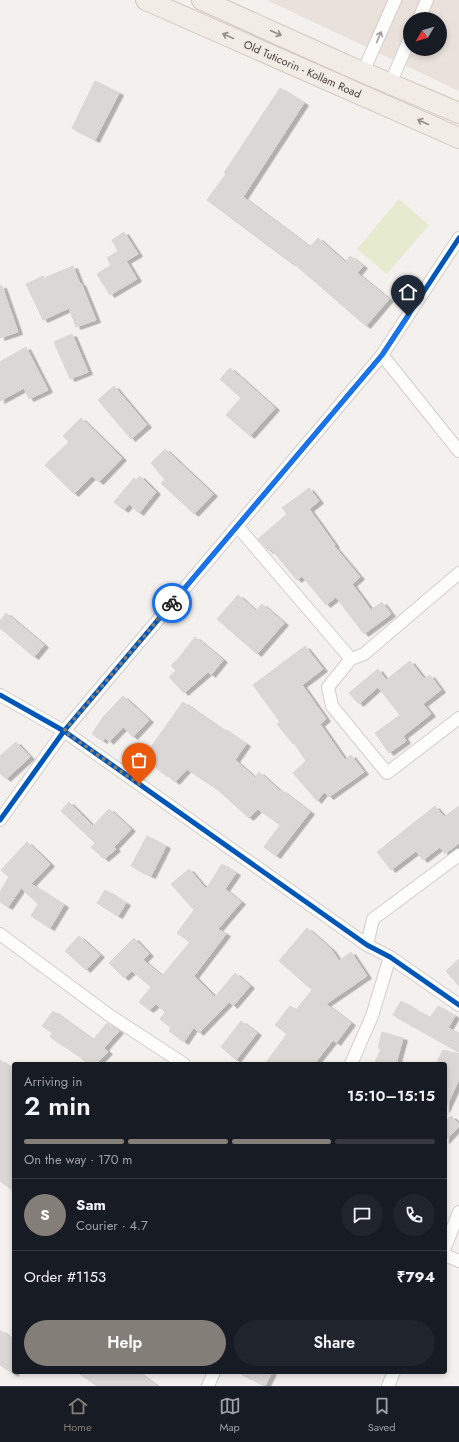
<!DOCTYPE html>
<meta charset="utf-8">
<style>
:root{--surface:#171b24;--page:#20242c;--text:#f1f3f6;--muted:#9ea1a6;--line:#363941;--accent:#847e78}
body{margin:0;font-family:Jost,sans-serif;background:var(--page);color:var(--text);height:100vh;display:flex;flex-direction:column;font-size:15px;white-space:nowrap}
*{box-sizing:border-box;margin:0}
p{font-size:13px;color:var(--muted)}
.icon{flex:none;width:22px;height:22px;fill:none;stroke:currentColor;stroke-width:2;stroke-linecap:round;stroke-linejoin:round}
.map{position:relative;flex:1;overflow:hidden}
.side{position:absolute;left:12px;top:1062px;width:435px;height:312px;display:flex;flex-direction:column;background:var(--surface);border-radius:4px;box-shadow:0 2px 6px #0003}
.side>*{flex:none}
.needle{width:26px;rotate:232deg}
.fabs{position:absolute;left:403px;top:12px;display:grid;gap:8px}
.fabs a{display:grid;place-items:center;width:44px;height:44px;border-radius:50%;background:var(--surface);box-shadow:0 2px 6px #0003;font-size:20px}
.pin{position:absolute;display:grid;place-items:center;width:34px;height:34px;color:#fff;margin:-41px -17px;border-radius:50% 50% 50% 0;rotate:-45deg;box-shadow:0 0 4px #0007}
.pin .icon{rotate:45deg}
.courier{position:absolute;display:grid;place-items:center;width:40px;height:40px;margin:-20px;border:3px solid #1a73e8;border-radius:50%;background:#fff;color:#222;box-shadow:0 1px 5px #0007}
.head em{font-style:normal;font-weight:600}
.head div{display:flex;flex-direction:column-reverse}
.head{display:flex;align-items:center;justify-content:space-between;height:68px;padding:0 12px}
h1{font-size:26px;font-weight:600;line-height:30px}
.bar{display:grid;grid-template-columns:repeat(4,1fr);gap:6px 4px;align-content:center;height:48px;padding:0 12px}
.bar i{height:5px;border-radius:3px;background:var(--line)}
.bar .current{background:var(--accent)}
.bar p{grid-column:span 4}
.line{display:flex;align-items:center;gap:10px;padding:0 12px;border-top:1px solid var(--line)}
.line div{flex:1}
.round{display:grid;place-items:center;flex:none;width:42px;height:42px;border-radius:21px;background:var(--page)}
.button{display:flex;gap:8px;margin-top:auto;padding:8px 12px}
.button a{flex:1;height:46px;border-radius:24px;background:var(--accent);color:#fff;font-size:16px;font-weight:600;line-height:46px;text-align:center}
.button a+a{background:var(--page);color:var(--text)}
.tab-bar{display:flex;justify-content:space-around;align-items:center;height:56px;border-top:1px solid var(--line);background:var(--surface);font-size:11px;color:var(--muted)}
.tab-bar a{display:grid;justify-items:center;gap:2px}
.tab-bar .current{color:var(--accent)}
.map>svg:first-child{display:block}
</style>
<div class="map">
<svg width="459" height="1386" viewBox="0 0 459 1386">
<defs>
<filter id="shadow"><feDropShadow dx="4.5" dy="2.5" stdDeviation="0" flood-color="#0004"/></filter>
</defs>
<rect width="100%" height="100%" fill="#f3f0ee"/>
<path fill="#e9e1da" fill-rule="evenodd" d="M267,0H459V91ZM410,19H440V49H410Z"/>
<path fill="#e6ebd0" d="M399,199L429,225L387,274L357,249Z"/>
<g fill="#dbd7d5" stroke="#dbd7d4" filter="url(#shadow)">
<path d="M95,81L119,93L95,140L72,128Z"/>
<path d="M280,88L304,103L243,197L310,247L318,238L345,262L350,256L363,266L357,273L389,299L366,326L292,262L291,263L207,200L226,174L224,173Z"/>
<path d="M124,232L138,254L126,261L137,279L110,295L97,274L111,265L107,258L118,251L112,240Z"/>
<path d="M73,266L80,284L81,283L96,320L76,327L69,308L43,320L26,284L43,276L44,278Z"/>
<path d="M0,286H2L18,332L0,338Z"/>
<path d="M72,334L88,372L70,379L54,342Z"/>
<path d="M26,347L48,390L29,399L24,388L0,401V362Z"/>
<path d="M230,368L275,408L250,436L226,415L241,398L220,379Z"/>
<path d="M114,386L147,425L131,439L98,400Z"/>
<path d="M81,418L122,458L99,482L92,476L74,494L45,465L69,442L63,436Z"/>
<path d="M165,449L213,494L194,514L161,483L165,480L151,463Z"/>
<path d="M140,476L156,492L139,513L129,504L124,510L114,502L134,478L136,480Z"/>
<path d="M309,488L319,501L309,509L335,545L334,546L360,577L352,584L371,610L382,602L391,614L364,634L336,597L326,605L302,576L297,580L271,549L269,551L258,539L287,514L282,508Z"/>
<path d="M238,595L256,611L262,604L284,623L257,654L217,619Z"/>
<path d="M6,613L44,645L34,657L0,628V621Z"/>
<path d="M195,637L223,660L211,675L208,672L184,693L169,677L176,671L171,665L178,659Z"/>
<path d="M305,646L323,669L302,685L326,719L320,724L345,760L351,755L364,772L329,797L324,792L317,801L293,773L306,761L294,743L293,744L277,724L280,722L253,685Z"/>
<path d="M410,661L424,679L430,675L441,690L423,704L431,714L403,736L406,741L389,753L375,733L400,715L378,687L359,704L349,693L378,669L386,680Z"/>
<path d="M123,696L149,720L133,737L123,727L109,742L105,737L103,741L92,734L103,717Z"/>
<path d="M183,702L221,729L222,728L246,744L235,760L255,778L259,772L280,791L281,790L310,812L276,856L264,847L280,825L258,809L249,818L218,790L187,769L175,782L165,773L164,774L143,758Z"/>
<path d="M16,742L30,757L6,779L0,773V756Z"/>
<path d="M69,802L93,826L109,809L131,829L114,847L116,849L104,859L91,847L95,843L61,811Z"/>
<path d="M435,806L444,817L459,806V843L445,854L440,847L423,860L416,851L391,870L377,852Z"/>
<path d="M147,836L166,846L151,876L131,866Z"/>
<path d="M27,842L50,864L31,884L64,905L50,928L31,916L38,904L21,888L8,907L0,902V892L9,877L1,870Z"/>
<path d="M222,864L236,873L225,889L241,902L218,929L226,934L194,976L215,997L235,973L250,986L233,1006L229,1002L199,1033L194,1027L184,1042L169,1031L171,1028L160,1019L165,1012L156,1004L149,1010L139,1002L151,987L132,971L124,978L109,963L134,938L149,954L143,960L162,976L190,942L177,933L194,910L171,884L189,869L206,889Z"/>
<path d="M105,890L126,903L118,916L97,903Z"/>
<path d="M307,928L331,949L339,961L351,952L367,976L326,1004L351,1023L336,1043L333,1040L314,1064H265L287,1034L275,1025L290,1006L296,1010L312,990L279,961Z"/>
<path d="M79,936L100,955L86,970L65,951Z"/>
<path d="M459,959V986L446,971Z"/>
<path d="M401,1001L430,1018L438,1006L455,1016L448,1028L459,1033V1052L393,1015Z"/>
<path d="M53,1011L93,1040L107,1023L119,1031L104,1048L108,1052L96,1064H87L80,1057L50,1037L52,1033L42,1026Z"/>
<path d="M241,1021L257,1033L236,1060L221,1047Z"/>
<path d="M382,1032L403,1038L396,1064H374L381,1049L378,1048Z"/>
<path d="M443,1050L459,1054V1079L445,1110V1064H436Z"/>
<path d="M0,1060L14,1070V1191L0,1181Z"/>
<path d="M451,1116L459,1124V1126L445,1141V1122Z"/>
<path d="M0,1330L14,1341V1374L0,1365Z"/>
<path d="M77,1372H138L157,1386H97Z"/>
<path d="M238,1372H272L265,1386Z"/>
</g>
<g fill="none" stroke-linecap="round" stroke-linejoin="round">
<defs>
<g id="street">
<path d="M419,19L427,0"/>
<path d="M363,72L395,0"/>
<path d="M390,84L410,38"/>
<path d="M382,355L459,451"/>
<path d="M238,527L351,659"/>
<path d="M459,573L364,654L351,659L328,687L332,706L387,773L459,718"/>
<path d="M0,695L64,731L367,945L390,957L459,1005"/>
<path d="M0,820L64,731L382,355L459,238"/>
<path d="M0,934L109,1015L184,1064"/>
<path d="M367,945L373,919L459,855"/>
<path d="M351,1064L372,1016L390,957"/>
<path d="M445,1247L459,1212"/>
<path d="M445,1255L459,1261"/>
<path d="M208,1386L214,1372"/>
<path d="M388,1386L394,1372"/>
</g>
<g id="primary">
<path id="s1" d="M146,0L459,138"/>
<path d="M202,0L346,65L459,113"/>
</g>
</defs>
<use href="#street" stroke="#d1cecb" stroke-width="14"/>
<use href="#primary" stroke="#d4c8bc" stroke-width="22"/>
<use href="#street" stroke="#fdfdfc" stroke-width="12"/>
<use href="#primary" stroke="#f1ece6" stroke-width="20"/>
<defs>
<g id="cycleway">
<path d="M0,695L64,731L367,945L390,957L459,1005"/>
<path d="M0,820L64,731L382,355L459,238"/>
</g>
</defs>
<use href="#cycleway" stroke="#fff" stroke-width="8"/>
<use href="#cycleway" stroke="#0057b8" stroke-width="5"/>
</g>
<defs><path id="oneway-shaft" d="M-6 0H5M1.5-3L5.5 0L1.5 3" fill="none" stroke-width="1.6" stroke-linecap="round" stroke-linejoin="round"/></defs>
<g stroke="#958d87">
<use href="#oneway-shaft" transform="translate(276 33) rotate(24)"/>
<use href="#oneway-shaft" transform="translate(228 36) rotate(-156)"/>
<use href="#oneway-shaft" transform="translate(423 122) rotate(-156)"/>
</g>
<use stroke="#a39e9a" href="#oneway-shaft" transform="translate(379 37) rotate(-67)"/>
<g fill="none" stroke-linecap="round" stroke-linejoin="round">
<path stroke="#847e78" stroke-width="4" stroke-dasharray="0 7.2" d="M139,784L64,731L172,603"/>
<path stroke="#1a73e8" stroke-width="5" d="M172,603L382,355L408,316"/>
</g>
<g text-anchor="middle" stroke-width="3" stroke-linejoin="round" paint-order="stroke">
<g font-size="11" fill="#494039" stroke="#fff">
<text dy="4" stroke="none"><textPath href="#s1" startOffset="171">Old Tuticorin - Kollam Road</textPath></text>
</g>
</g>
</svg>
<div class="fabs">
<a><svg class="needle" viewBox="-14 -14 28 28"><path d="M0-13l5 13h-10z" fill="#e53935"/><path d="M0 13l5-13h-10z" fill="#9ea1a6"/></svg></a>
</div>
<div class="pin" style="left:139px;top:784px;background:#ea580c"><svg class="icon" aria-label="bag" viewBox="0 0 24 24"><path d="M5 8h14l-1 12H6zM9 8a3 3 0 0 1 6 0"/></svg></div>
<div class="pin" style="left:408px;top:316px;background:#1f2937"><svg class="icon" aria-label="home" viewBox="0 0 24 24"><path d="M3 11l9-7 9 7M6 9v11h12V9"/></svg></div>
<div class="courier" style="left:172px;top:603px"><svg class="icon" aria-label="bike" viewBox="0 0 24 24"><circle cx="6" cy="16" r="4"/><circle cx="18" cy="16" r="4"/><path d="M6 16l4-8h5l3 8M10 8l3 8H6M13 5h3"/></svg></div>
<section class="side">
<div class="head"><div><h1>2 min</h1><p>Arriving in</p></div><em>15:10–15:15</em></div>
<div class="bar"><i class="current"></i><i class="current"></i><i class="current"></i><i></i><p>On the way · 170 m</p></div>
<div class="line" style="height:72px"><b class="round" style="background:var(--accent);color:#fff">S</b><div><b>Sam</b><p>Courier · 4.7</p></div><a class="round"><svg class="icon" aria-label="chat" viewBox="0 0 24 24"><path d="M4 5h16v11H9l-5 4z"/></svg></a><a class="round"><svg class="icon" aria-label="phone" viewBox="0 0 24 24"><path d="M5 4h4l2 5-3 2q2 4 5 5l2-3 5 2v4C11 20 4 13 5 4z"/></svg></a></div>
<div class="line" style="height:52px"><div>Order #1153</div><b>₹794</b></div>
<div class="button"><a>Help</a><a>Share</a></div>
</section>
</div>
<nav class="tab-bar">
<a class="current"><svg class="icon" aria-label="home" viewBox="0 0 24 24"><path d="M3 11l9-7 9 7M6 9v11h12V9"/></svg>Home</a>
<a><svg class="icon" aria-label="map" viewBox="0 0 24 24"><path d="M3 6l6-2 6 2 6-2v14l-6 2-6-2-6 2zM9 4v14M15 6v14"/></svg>Map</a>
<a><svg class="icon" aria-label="saved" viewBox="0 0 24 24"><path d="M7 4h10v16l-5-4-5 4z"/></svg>Saved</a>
</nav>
